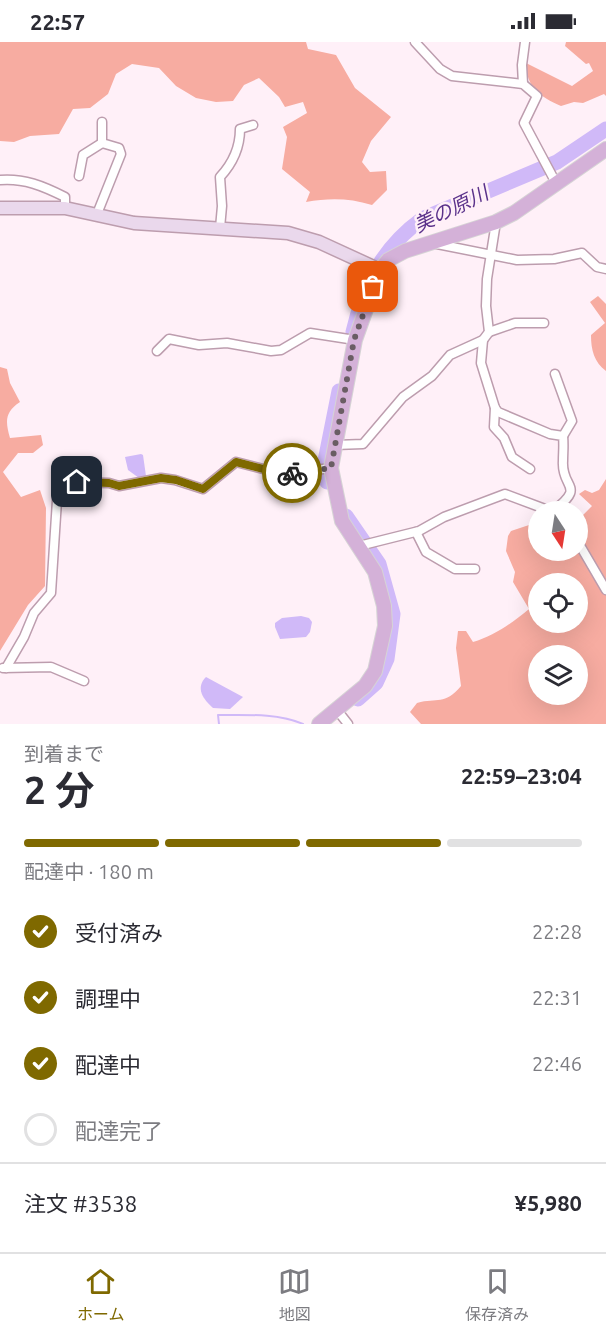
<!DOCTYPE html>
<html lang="ja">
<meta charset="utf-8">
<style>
:root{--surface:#fff;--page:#f7f7f7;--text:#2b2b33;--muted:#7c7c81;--line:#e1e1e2;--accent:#7f6900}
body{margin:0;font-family:Ubuntu,"Noto Sans JP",sans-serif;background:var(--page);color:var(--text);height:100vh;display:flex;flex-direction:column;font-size:22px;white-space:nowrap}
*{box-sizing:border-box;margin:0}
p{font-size:20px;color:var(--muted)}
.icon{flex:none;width:33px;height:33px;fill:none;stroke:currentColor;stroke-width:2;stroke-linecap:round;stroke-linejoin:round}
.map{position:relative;height:682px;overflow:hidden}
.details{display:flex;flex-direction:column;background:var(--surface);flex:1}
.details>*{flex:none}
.needle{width:39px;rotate:168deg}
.tools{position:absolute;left:528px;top:459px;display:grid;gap:12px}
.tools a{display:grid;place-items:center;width:60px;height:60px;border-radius:50%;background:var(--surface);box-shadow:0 6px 24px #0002;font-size:30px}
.pin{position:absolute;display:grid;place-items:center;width:51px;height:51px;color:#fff;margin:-26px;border-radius:12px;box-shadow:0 3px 9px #0006}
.courier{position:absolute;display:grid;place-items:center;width:60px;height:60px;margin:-30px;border:4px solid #7f6900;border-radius:50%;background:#fff;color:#222;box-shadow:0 2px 8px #0007}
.overview em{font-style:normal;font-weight:700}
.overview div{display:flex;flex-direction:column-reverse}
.overview{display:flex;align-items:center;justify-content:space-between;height:102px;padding:0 24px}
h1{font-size:39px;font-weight:700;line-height:45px}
.bar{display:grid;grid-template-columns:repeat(4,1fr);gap:9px 6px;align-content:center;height:72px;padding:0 24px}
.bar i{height:8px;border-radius:4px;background:var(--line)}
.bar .active{background:var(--accent)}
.bar p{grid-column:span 4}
.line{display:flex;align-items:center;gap:15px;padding:0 24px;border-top:2px solid var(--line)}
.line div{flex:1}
ol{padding:0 24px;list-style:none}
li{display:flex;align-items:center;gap:18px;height:66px}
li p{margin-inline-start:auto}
li .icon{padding:6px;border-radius:50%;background:var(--accent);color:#fff;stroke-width:4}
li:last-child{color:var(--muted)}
li i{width:33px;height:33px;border:3px solid var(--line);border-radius:50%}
.status{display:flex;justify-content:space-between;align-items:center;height:42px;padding:0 30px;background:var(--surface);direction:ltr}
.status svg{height:16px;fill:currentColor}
.dock{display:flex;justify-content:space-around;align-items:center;height:84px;border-top:2px solid var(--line);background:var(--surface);font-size:16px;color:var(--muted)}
.dock a{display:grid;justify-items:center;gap:3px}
.dock .active{color:var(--accent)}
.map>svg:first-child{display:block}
</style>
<div class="status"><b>22:57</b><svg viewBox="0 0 49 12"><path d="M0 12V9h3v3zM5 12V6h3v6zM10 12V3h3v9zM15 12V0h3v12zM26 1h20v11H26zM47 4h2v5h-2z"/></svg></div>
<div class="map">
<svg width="606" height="682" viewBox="0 0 606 682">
<rect width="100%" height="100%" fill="#fff0f8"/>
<g fill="#f7aca1" fill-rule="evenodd">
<path d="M0,0H306L308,7L336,13L355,46L391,75L371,99L362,120L370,130L386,129L387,148L372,163C349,156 329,156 306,160L310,150L282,127L287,95L283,85L307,71L303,60L285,65L279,55L259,36L244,43L233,59L216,60L196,56L176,44L159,26L132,22L116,32L108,52L90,66L73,67L59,92L30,94L14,100L0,99Z"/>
<path d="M566,0H606V54L604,52L583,61L574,60L561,64C540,55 526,45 526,21L572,44L593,29L589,21L586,22L565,4Z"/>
<path d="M598,254L606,262V329C594,320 591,308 591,293L605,281L590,260Z"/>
<path d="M0,325L7,327L10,341L20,360C5,370 5,379 10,396L41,393L43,403L33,411H18L3,430L21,455L40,448L46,466L45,544L28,563L0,609Z"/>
<path d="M606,437V682H421L410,670L417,661C438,655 444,664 461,644L456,606L458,589H466L473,600C494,594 512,581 529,567L513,540L515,530L506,509L508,494L511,489L532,482L538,473V508H578V478L592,464L579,452L585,448L592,451L599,448ZM538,542H578V580H538ZM538,614H578V652H538Z"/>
</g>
<g fill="#d0b9f8">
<path d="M141,412L143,413L146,434L139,436L128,428L125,415Z"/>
<path d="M301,574L309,576L312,580L310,590L306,595L280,597L275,585V581L282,576Z"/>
<path d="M206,635L243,655L230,667L213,666C203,657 195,646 206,635Z"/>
</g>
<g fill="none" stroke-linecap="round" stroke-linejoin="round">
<path stroke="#d0b9f8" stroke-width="2" d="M219,682L218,673C245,673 278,671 303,682"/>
<g stroke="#d0b9f8" stroke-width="15">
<path d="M353,290C364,243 382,206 422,177L557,120L606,87"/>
<path d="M327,440L325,419L339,349"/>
<path d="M346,474L379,522L393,572L387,617L376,641L358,657"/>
</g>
<defs>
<g id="street">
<path d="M415,0L440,27L452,34L523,42L537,54L524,81L556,141"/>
<path d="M523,42L522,23L525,0"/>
<path d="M79,134L83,113L102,101"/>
<path d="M0,138C24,136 43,144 65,155V166"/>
<path d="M97,172L121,112L119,106L102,101V80"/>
<path d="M220,186L222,164L220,135C233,121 240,106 240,87L253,83"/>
<path d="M432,201L517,218L554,217L582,211L597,225L606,227"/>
<path d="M489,290L515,281H544"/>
<path d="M483,298L481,321L495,366L498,370L550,392L563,394C564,404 563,410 563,419C561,447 587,443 553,469"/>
<path d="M157,309L169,297L199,303L227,301L271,309L281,308L310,291L355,298"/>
<path d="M555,332L572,379L563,394"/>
<path d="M495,366L494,385L504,396L512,415L530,427"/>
<path d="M335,403L363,402L403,355L432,334L450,313L483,298L489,290L486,264L487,237L496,180"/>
<path d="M416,490L426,510L455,527H475"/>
<path d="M578,500L606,548"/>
<path d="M359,504L419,489L444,475L505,452L553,470"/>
<path d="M3,626L51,625L84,639"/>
<path d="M6,626L24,595L34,571L51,551L58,443L62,440L109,441L119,444L161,436L175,438L203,447L236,420L283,432L331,426"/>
<path d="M337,668L348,682"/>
</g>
<path id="secondary" d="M0,166H65L134,181L288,191L319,200L380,228"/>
<path id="primary" d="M319,682L365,644L375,629L385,584L384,564L375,530L342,479L331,426L355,298L380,228L388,218L405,209L496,180L514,171L606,107"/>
</defs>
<use href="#street" stroke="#bd9dae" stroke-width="11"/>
<use href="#secondary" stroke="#bd9dae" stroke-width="15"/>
<use href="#primary" stroke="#d6d4d5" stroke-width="16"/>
<use href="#street" stroke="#fff" stroke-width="8"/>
<use href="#secondary" stroke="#ead8ec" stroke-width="12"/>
<use href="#primary" stroke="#d4b1d8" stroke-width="14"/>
</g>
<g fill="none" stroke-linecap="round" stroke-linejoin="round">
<path stroke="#6a5d64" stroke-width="6" stroke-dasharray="0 10.8" d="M292,431L331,426L354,298L373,245"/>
<path stroke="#7f6900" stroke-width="8" d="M77,440L109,441L119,444L161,436L176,438L203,447L236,420L283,432L292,431"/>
</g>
<g text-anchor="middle" stroke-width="5" stroke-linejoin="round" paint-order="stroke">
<g font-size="20" font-style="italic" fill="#5b328b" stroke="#fff0f8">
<text transform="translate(451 167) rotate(-26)" y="7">美の原川</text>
</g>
</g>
</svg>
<div class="tools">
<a><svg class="needle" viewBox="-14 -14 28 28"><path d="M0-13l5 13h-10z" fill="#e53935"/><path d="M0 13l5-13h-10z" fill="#7c7c81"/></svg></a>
<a><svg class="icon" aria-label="locate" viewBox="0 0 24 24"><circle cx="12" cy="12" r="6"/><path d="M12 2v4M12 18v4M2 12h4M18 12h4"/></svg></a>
<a><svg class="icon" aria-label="layers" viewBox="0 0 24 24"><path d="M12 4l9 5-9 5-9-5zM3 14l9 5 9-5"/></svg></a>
</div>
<div class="pin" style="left:373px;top:245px;background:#ea580c"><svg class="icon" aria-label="bag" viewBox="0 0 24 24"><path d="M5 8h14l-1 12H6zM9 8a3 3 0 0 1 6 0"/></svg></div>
<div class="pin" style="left:77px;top:440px;background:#1f2937"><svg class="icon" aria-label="home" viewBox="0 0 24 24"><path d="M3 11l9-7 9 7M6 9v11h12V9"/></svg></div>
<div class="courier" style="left:292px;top:431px"><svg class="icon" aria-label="bike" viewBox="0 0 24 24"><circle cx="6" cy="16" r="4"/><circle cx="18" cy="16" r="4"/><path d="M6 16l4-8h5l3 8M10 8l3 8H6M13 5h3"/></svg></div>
</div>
<section class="details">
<div class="overview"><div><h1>2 分</h1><p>到着まで</p></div><em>22:59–23:04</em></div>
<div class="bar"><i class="active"></i><i class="active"></i><i class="active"></i><i></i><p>配達中 · 180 m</p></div>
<ol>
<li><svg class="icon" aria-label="check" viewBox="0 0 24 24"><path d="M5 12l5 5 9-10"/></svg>受付済み<p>22:28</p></li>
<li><svg class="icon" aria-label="check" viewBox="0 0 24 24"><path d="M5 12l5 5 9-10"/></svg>調理中<p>22:31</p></li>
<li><svg class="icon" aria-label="check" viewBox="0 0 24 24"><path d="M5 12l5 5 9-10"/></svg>配達中<p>22:46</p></li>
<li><i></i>配達完了</li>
</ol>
<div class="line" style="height:78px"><div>注文 #3538</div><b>¥5,980</b></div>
</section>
<nav class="dock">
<a class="active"><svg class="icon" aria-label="home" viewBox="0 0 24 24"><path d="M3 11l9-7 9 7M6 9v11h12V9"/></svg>ホーム</a>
<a><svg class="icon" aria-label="map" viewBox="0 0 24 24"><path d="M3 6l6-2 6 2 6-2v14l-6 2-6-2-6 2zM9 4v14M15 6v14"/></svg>地図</a>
<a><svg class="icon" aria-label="saved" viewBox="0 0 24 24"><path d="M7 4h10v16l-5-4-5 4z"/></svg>保存済み</a>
</nav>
